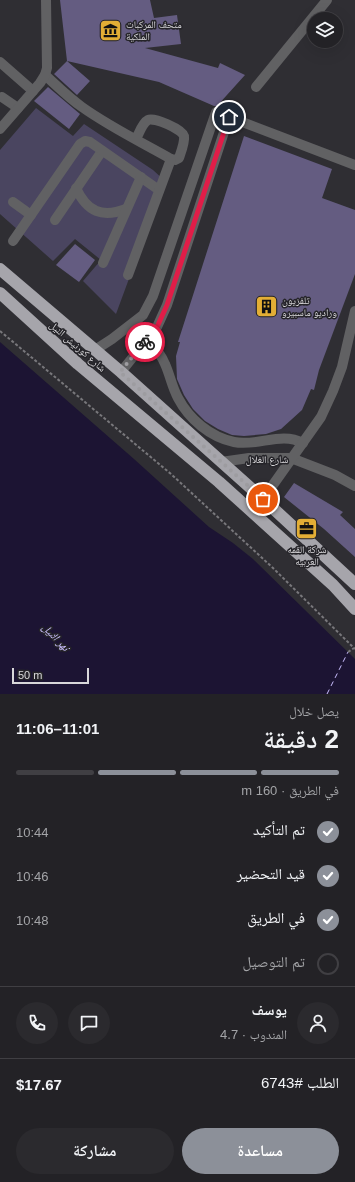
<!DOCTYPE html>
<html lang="ar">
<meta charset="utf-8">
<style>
:root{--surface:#232226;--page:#2b2a2e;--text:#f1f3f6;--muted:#a3a4a7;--line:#403f43;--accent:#8c9099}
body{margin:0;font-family:Arial,"Noto Naskh Arabic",sans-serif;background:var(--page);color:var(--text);direction:rtl;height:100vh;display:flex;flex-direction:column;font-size:15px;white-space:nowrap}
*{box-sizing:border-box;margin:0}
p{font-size:13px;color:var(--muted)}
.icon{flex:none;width:22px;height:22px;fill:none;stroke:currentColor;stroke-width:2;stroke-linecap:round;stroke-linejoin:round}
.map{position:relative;height:694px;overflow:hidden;direction:ltr}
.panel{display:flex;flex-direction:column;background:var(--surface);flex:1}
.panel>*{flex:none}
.controls{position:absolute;left:307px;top:12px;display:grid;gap:8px}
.controls a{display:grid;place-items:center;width:36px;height:36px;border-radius:50%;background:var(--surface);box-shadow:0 4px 16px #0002,0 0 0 1px var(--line);font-size:20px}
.scale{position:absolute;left:12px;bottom:10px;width:77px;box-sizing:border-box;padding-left:4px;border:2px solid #d8d7da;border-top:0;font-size:11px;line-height:14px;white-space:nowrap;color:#d8d7da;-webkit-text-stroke:3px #252429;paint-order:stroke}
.pin{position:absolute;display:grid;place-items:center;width:34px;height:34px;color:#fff;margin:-17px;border:2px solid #fff;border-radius:50%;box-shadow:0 1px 4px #0007}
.courier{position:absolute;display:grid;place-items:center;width:40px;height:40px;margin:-20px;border:3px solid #e11d48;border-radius:50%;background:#fff;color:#222;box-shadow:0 1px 5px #0007}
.overview em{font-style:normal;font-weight:600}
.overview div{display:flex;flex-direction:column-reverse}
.overview{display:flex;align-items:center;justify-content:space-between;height:68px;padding:0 16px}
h1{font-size:26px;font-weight:600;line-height:30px}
.bar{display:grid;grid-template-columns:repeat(4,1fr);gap:6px 4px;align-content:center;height:48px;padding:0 16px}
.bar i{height:5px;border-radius:3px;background:var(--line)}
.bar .on{background:var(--accent)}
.bar p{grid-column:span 4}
.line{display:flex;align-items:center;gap:10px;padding:0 16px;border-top:1px solid var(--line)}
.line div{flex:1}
.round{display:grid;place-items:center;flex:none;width:42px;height:42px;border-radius:21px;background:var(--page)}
ol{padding:0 16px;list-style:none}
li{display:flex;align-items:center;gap:12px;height:44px}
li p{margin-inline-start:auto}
li .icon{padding:4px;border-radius:50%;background:var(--accent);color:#fff;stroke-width:4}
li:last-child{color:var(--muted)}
li i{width:22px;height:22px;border:2px solid var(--line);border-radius:50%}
.button{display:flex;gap:8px;margin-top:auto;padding:8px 16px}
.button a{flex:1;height:46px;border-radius:24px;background:var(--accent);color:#fff;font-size:16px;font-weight:600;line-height:46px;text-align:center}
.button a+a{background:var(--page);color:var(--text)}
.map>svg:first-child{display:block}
</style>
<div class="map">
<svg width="355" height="694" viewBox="0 0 355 694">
<rect width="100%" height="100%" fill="#2f2e33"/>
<path fill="#4a4560" d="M36,108L73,136L84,124L153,170L165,181L116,314L83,281L101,260L75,239L53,261L0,214V150Z"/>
<path fill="#1c1433" d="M0,342L134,459L209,527L233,543L253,559L355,659V694H0Z"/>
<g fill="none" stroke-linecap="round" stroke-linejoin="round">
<path stroke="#cbbfff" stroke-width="1" stroke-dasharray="5 4" stroke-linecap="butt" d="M327,694L348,652"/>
</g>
<g fill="#645c81">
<path d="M60,0H150L154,18L177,15L181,44L145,48L218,68L220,63L245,75L217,106H214L159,82L67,61L90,81L77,95L54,74L67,61Z"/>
<path d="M48,87L80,114L69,129L34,101Z"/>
<path d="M244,136L332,169L322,198L355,210V274L319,370L314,390L311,389L302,410L281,429L266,434L244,436L232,435L218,429L205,421L193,409L184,395L177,379L176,356L180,342H178Z"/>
<path d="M75,244L95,260L79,282L56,265Z"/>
<path d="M294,483L343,512L340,515L355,529V557L324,529L284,497Z"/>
</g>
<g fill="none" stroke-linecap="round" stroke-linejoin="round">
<g stroke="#78777b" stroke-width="2" stroke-dasharray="3 2" stroke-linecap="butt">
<path d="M0,331L171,474L273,568L355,649"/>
<path d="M348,652L354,648"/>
</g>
<g stroke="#616163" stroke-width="10">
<path d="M0,62L33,91"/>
<path d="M45,75C57,86 69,98 82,107C110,127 141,142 171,159L175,160L179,158C181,152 185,142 184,136C182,129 154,117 148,120C142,123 139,134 136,139"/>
<path d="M256,87L327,0"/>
<path d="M2,97L18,108"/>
<path d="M0,129L40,83L45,75L47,68L46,0"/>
<path d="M76,188C87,212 102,218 126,209"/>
<path d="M13,202L31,215"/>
<path d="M55,220L102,151"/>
<path d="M13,241L80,144L85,141L90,142L159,190"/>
<path d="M103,263L141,177"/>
<path d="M128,275L171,159"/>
<path d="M148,339C155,347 161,354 165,364C170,375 172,387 178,398C189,419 210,437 234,442C258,447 281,431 303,443"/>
<path d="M95,350L112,339L143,315L153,296L216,112L355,165"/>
<path d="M121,372L157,327L167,305L229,117"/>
<path d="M221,462L249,458H291L335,475L355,486"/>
<path d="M263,499L321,417L333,391L342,367L355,311"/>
</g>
<g stroke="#a6a5ab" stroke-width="12">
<path d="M0,269L121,372L263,499L355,584"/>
<path d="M0,293L78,364L219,482L333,585L355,609"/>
</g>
</g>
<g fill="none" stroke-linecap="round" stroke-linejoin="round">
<path stroke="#9d9ca0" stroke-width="4" stroke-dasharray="0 7.2" d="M145,342L120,372L263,499"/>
<path stroke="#e11d48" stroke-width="5" d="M145,342L157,327L167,305L229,117"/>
</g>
<defs>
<symbol id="museum-square" viewBox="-11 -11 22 22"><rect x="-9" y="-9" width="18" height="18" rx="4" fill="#e3ae35" stroke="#252429"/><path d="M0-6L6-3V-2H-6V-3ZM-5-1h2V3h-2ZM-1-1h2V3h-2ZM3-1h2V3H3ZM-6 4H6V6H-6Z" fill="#111"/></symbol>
<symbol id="building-square" viewBox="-11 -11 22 22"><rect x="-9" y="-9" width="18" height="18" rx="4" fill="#e3ae35" stroke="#252429"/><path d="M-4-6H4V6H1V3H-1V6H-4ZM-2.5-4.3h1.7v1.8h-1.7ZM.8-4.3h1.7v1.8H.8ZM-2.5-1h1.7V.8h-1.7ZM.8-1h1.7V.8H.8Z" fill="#111"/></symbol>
<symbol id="office-square" viewBox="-11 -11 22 22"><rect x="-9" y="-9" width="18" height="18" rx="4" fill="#e3ae35" stroke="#252429"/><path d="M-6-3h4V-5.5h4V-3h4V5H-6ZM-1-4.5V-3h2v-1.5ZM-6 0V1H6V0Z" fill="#111"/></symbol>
</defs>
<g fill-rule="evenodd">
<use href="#museum-square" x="98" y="18" width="25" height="25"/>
<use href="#building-square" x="254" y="294" width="25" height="25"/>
<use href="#office-square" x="294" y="516" width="25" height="25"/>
</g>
<g text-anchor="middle" stroke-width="3" stroke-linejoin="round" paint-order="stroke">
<g font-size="10" fill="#d8d7da" stroke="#252429" text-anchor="start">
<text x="126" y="28">متحف المركبات<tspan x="126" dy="12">الملكية</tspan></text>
<text x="282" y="304">تلفزيون<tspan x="282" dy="12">وراديو ماسبيرو</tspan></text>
<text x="307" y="553" text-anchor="middle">شركة القمه<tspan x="307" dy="12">العربيه</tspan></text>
</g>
<g font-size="10" fill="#d8d7da" stroke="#252429">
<text transform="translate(78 346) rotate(41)" y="4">شارع كورنيش النيل</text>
<text x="267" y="463">شارع الغلال</text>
</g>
<g font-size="11" font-style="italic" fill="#cbbfff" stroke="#252429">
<text transform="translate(56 637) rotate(46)" y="4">نهر النيل</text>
</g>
</g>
</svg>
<div class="controls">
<a><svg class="icon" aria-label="layers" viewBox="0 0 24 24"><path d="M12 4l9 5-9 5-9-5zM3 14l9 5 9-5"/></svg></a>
</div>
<div class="scale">50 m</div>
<div class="pin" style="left:263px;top:499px;background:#ea580c"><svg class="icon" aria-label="bag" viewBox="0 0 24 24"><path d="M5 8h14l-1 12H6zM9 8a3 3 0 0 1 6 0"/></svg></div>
<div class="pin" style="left:229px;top:117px;background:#1f2937"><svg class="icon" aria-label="home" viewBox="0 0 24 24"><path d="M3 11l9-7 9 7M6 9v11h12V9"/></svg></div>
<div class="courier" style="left:145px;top:342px"><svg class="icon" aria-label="bike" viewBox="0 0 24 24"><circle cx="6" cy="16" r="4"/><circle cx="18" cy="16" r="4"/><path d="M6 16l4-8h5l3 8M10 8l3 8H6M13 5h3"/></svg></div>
</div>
<section class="panel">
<div class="overview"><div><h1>2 دقيقة</h1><p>يصل خلال</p></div><em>11:01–11:06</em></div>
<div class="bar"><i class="on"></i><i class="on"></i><i class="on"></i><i></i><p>في الطريق · 160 m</p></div>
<ol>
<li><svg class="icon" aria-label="check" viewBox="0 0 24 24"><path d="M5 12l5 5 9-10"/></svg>تم التأكيد<p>10:44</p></li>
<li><svg class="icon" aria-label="check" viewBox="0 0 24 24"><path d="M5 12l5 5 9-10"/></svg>قيد التحضير<p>10:46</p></li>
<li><svg class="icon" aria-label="check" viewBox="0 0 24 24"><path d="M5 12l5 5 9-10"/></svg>في الطريق<p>10:48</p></li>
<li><i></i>تم التوصيل</li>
</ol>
<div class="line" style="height:72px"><a class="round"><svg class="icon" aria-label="person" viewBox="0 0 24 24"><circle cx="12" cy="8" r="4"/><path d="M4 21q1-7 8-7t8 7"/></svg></a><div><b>يوسف</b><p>المندوب · 4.7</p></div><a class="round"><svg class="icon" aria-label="chat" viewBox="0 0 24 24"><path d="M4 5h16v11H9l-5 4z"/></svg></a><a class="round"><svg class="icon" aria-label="phone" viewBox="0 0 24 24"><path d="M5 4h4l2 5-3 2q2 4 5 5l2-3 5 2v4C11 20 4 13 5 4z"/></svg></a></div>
<div class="line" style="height:52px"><div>الطلب #6743</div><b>$17.67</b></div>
<div class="button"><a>مساعدة</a><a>مشاركة</a></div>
</section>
